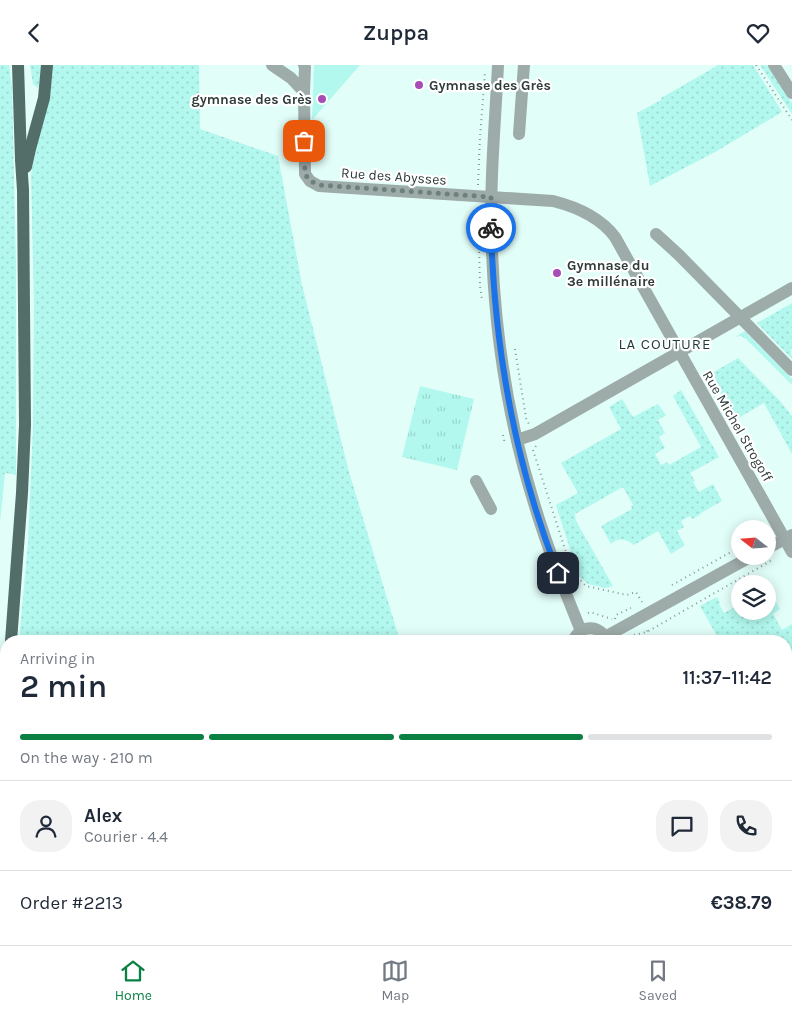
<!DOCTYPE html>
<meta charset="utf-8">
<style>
:root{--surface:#fff;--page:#f2f2f3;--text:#1f2937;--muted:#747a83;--line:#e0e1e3;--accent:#0b8043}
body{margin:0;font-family:Karla,sans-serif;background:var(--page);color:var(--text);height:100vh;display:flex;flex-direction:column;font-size:19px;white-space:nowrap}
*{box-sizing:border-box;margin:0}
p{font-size:16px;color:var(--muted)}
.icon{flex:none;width:28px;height:28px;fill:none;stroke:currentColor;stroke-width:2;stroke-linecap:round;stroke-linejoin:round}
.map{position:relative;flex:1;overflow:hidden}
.side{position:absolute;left:0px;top:570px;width:792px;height:310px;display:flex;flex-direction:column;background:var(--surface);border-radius:20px 20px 0 0;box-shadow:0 2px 12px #0003}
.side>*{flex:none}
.needle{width:32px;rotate:287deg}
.tools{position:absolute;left:731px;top:455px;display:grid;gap:10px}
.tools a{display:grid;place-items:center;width:45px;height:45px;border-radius:50%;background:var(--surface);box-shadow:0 2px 12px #0003;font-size:25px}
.pin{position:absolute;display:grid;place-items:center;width:42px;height:42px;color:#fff;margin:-21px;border-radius:10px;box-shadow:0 2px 8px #0006}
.courier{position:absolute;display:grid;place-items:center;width:50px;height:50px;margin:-25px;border:4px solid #1a73e8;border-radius:50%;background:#fff;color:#222;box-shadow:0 1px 6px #0007}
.summary em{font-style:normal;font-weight:600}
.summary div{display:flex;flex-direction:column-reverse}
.summary{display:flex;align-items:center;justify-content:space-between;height:85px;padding:0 20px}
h1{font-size:32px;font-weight:600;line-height:38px}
.bar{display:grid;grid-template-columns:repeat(4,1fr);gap:8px 5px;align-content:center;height:60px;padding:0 20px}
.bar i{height:6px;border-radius:4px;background:var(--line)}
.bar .on{background:var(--accent)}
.bar p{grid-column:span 4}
.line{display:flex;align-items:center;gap:12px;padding:0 20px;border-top:1px solid var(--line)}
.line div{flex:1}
.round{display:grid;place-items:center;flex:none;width:52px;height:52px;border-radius:20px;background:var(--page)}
header{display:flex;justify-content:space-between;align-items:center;height:65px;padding:0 20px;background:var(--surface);font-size:22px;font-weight:600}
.dock{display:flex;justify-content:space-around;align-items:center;height:70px;border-top:1px solid var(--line);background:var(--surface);font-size:14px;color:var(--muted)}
.dock a{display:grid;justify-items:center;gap:2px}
.dock .on{color:var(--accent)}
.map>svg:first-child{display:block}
</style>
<header><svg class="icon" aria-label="back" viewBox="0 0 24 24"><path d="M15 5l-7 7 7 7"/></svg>Zuppa<svg class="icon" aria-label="heart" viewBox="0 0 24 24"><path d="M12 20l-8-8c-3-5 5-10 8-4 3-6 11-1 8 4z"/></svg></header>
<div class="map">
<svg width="792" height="880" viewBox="0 0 792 880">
<defs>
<pattern id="grass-dots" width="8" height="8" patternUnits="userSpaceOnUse" patternTransform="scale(1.25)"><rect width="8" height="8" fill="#b2f8ee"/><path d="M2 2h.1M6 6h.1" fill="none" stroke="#99d6cd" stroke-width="1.8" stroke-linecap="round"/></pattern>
<pattern id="forest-firs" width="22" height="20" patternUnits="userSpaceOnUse" patternTransform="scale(1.25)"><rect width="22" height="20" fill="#b2f8ee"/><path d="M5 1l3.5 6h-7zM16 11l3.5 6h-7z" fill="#99d6cd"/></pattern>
<pattern id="park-tufts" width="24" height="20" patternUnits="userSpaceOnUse" patternTransform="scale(1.25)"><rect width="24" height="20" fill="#b2f8ee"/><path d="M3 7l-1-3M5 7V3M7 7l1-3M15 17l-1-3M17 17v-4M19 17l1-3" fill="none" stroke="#99d6cd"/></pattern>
</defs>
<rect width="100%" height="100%" fill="#e2fef9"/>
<g fill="url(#grass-dots)">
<path d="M0,0H9L12,22L16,197V410L0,407Z"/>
<path d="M30,0H41V14L38,23L33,19Z"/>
<path d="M52,0H199L200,64L278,91L302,220L349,407L400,576H19L28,477L33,362L34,239L31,110Z"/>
<path d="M718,0H753L782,47L717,86L650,121L637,48L661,35V33L710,5Z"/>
<path d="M760,0H767L792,38V49Z"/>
<path d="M792,238V284L791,285L792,294L757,258Z"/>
<path d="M745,266L792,314V320L746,274L741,271L735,272Z"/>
<path d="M738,293L780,336L792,351V389L764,338L735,355L708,307L713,305L714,307Z"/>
<path d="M681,325L719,392L690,408L695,416L693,417L699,427L713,419L722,436L701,448V449L693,454L690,451L681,456L684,462L677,466L685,480L671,489L658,466L634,480C627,474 619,472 611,479L601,461L632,444L631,441L633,440L623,422L575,449L576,456L613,521L606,523L588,519L578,510L556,440L578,428L561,398L621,364L609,342L622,334L633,352L658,339L666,350L658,355L665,368L659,372L665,383L655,389L661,400L667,397L669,400L701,382L673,331Z"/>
<path d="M768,524L780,544L773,549L782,565L792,559V585L790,587L792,591V641L786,644V576H708L717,571L700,541L717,532L720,538L719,539L724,548L740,539V546H768Z"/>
<path d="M74,874H145L138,880H81Z"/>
<path d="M173,874H724L719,880H174Z"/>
</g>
<g fill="url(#forest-firs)">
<path d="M0,407L5,408L0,457Z"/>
<path d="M0,678L6,706V874H51L56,880H0Z"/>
</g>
<path fill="url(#park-tufts)" d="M420,321L474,334L457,405L402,392Z"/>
<path fill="#b2f8ee" d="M314,0H360L312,55Z"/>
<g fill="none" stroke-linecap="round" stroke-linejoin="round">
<g stroke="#859a96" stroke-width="2" stroke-dasharray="1 4" stroke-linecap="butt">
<path d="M756,0L792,55"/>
<path d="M478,120L480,72L485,7"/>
<path d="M478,142L480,221L482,235"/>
<path d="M515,284L526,353L529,359"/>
<path d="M503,370L505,379"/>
<path d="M536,381L533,385L572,506L586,521L627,530L636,527L642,537"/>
<path d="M672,520L740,482"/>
<path d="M588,548L590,547L612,554"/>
<path d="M615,554L616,550L631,543"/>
<path d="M634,570L647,567L772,495"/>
<path d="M644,576L648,562"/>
<path d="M0,789L6,798L2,818L0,819"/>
<path d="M786,817L792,823"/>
</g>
<g stroke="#9daba9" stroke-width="12">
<path d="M272,0L291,13L304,27L305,109L310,116L319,121L553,136C577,142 600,152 615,172L792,487"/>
<path d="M304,0L305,2L304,27"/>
<path d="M498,0C495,62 489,123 492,185C495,269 509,358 534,438C547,482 564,524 581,566"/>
<path d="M774,0L792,28"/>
<path d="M519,69L524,0"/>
<path d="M656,169L679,190L792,305"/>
<path d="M517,375L535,369L792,223"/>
<path d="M476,416L491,444"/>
<path d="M768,483L792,470"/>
<path d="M605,572L752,491"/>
<path d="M573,576C581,559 600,559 607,576"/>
<path d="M786,692L792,689"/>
<path d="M786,835L792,840"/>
<path d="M787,880L792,875"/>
</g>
<g stroke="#536d69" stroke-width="12">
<path d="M26,102L30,84L44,33L47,0"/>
<path d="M11,576L22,428L25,360L23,125L21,95L18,0"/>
<path d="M64,874L69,880"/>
<path d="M169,874L171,880"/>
<path d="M151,880L155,874"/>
</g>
</g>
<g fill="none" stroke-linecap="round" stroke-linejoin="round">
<path stroke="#6e807d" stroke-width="5" stroke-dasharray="0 9" d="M304,76L305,109L310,116L319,120L491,132V163"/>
<path stroke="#1a73e8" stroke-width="6" d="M491,163C494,280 515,399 558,508"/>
</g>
<g fill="#a74db8" stroke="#fff" stroke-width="2">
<circle cx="419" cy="20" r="5"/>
<circle cx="322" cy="34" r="5"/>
<circle cx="557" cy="208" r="5"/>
</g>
<g text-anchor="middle" stroke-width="4.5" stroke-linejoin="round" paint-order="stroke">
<g font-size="14" font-weight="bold" fill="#2f3c3a" stroke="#fff" text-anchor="start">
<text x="429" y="25">Gymnase des Grès</text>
<text x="312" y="39" text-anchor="end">gymnase des Grès</text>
<text x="567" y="205">Gymnase du<tspan x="567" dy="16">3e millénaire</tspan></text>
</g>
<g font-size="14" fill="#2f3c3a" stroke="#fff">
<text transform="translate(394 111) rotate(4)" y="5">Rue des Abysses</text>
<text transform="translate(738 361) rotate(60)" y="5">Rue Michel Strogoff</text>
</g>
<g font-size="15" letter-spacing="1" fill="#1e3c38" stroke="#fff">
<text x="665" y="284">LA COUTURE</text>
</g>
</g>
</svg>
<div class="tools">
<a><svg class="needle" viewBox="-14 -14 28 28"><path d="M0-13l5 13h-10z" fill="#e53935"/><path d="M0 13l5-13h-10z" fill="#747a83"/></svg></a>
<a><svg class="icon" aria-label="layers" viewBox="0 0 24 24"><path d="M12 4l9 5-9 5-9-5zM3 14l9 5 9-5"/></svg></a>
</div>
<div class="pin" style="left:304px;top:76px;background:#ea580c"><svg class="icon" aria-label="bag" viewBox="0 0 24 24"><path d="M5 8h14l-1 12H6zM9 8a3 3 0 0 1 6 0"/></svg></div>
<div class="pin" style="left:558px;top:508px;background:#1f2937"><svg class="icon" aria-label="home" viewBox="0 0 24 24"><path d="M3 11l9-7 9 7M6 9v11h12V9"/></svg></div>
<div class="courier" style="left:491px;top:163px"><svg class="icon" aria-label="bike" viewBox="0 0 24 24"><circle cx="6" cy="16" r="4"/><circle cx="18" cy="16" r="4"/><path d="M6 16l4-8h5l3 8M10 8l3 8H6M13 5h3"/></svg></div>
<section class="side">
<div class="summary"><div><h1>2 min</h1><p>Arriving in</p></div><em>11:37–11:42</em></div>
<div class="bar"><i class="on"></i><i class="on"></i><i class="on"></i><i></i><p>On the way · 210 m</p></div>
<div class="line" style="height:90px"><a class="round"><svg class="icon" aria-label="person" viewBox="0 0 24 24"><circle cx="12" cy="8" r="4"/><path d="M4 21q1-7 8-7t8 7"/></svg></a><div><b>Alex</b><p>Courier · 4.4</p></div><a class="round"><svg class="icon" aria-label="chat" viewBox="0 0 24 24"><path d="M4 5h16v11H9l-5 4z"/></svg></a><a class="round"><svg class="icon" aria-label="phone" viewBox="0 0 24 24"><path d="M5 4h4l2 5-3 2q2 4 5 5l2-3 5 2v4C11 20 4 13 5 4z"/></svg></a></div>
<div class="line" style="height:65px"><div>Order #2213</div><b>€38.79</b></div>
</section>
</div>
<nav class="dock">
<a class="on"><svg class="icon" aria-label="home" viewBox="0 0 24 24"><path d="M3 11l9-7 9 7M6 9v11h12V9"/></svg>Home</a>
<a><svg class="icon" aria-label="map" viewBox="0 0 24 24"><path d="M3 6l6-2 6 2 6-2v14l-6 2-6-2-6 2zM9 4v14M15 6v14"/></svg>Map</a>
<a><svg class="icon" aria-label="saved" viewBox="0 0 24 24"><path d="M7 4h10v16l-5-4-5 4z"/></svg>Saved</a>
</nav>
